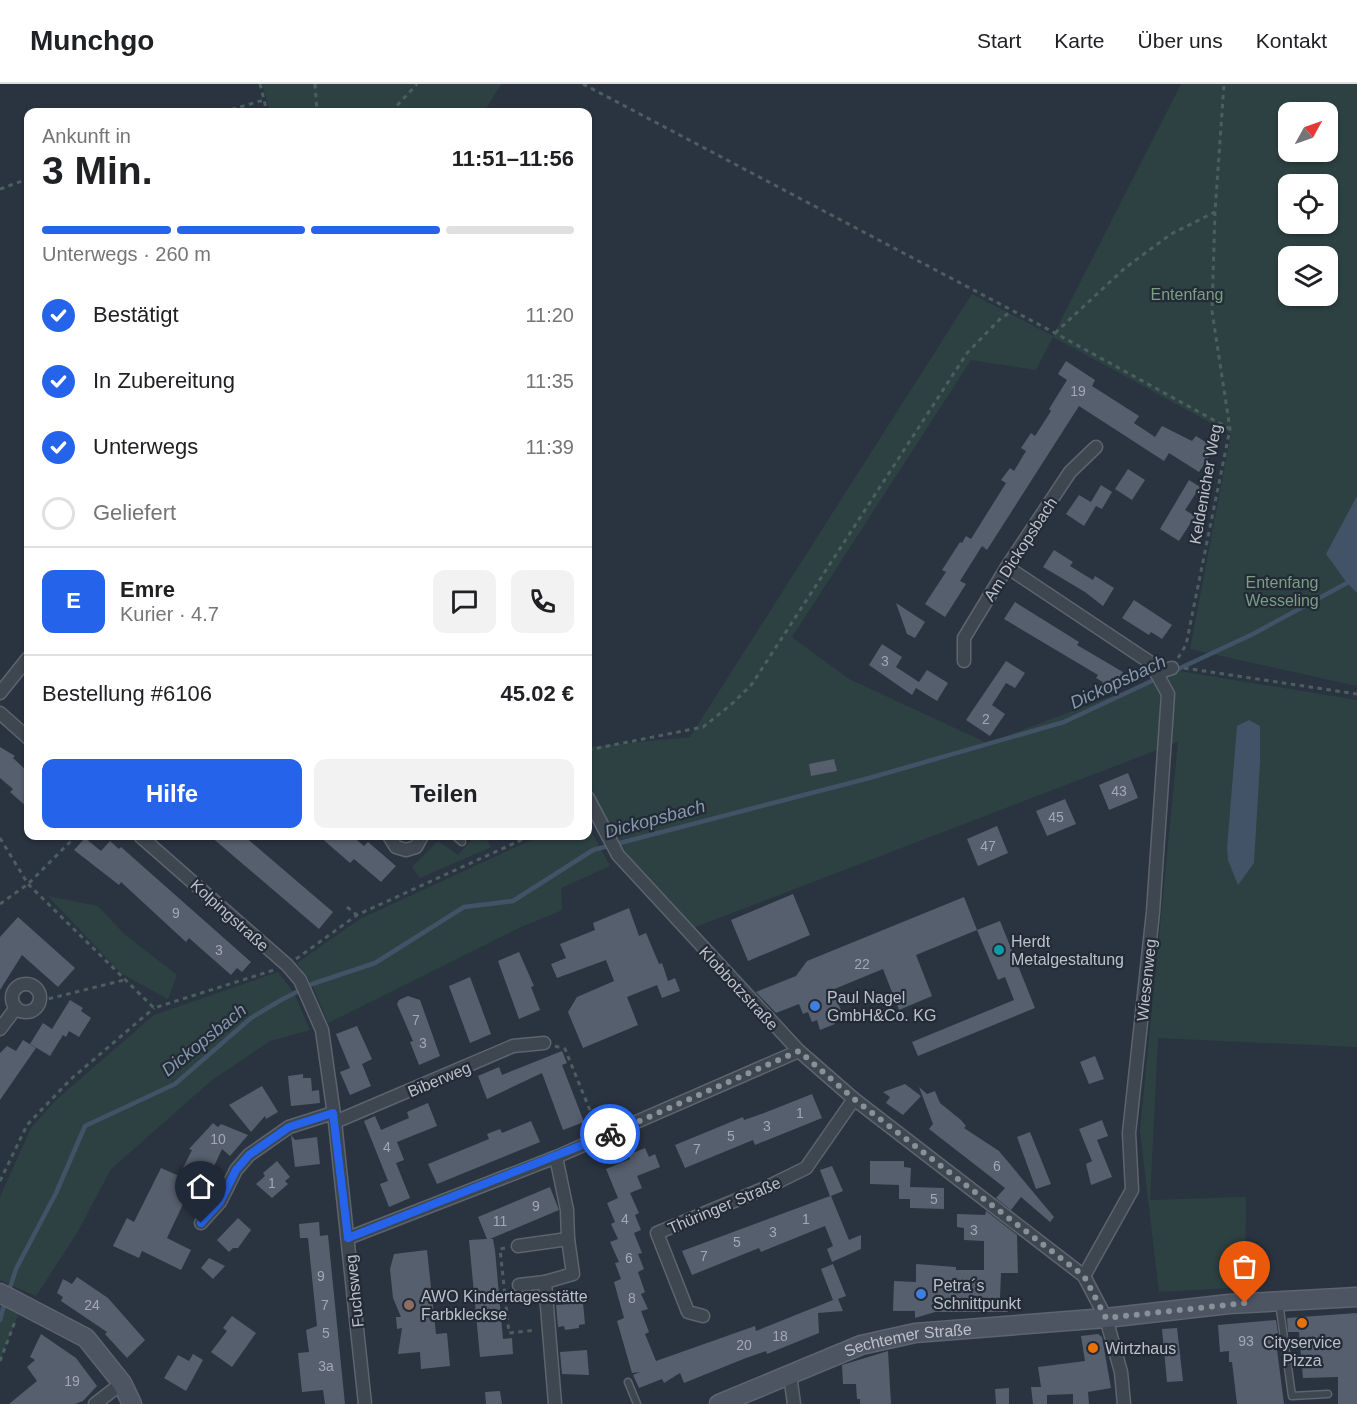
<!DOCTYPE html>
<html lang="de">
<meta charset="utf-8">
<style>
:root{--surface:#fff;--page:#f2f2f2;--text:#202124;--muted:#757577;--line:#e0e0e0;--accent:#2563eb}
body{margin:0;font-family:Arial,sans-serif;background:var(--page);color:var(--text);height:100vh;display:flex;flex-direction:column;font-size:22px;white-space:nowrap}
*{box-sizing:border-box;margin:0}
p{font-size:20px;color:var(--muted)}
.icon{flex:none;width:33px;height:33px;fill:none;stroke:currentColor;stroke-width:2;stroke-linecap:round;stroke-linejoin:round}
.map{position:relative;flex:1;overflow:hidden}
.drawer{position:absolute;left:24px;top:24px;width:568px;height:732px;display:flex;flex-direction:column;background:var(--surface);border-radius:12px;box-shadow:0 2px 4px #0004}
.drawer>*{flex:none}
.needle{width:39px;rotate:50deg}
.buttons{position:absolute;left:1278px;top:18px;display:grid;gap:12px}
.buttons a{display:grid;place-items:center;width:60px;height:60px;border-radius:12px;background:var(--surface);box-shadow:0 2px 4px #0004;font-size:30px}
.pin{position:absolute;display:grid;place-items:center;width:51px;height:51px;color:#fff;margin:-62px -26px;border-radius:50% 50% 50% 0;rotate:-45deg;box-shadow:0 0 6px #0007}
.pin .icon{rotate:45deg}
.courier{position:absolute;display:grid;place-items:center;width:60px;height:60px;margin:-30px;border:4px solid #2563eb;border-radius:50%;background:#fff;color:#222;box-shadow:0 2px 8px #0007}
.summary em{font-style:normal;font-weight:700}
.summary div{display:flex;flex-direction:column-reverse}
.summary{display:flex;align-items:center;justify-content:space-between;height:102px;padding:0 18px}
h1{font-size:39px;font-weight:700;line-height:45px}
.bar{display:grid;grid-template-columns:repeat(4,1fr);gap:9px 6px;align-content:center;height:72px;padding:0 18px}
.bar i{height:8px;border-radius:4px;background:var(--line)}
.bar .active{background:var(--accent)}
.bar p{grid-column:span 4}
.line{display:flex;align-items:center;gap:15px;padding:0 18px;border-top:2px solid var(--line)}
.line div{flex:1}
.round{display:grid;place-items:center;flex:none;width:63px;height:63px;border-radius:12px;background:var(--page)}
ol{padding:0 18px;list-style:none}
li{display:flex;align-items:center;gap:18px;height:66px}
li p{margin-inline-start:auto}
li .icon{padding:6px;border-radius:50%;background:var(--accent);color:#fff;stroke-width:4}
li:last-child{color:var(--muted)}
li i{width:33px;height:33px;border:3px solid var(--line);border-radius:50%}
.action{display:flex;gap:12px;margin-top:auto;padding:12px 18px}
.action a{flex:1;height:69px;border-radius:12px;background:var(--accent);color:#fff;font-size:24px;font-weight:700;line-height:69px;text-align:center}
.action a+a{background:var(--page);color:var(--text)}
header{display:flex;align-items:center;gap:36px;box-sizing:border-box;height:84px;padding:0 30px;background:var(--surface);border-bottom:2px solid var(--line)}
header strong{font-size:28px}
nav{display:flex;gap:33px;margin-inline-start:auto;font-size:21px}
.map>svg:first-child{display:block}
</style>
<header>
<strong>Munchgo</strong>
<nav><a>Start</a><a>Karte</a><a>Über uns</a><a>Kontakt</a></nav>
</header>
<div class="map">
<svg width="1357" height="1320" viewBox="0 0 1357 1320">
<rect width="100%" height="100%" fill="#2a3440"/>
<g fill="#2d4142" fill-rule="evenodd">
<path d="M262,0H501L484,28H270Z"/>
<path d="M1181,0H1357V602L1190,565L1231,350L1053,253L1036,286L971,276L792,553L849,595L987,659L1179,587L1357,616V963L1158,954L1150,1116L1246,1113L1245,1203L1159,1208L1140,1047L1178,658L690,845C653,802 600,748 588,691C587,682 588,672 588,663L690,653L972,210L1053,252ZM1288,28H1328V68H1288ZM1288,100H1328V140H1288ZM1288,172H1328V212H1288Z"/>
<path d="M588,742L610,782L561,804L562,826L521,843L328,939L312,900L297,879L360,835L540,752H588Z"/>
<path d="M475,752H485L491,763L420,794L412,783L438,757L458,771Z"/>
<path d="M48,812L98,822L124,850L177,891L168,915L122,890Z"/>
<path d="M278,888L294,909L310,946L270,957L212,996L111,1085L77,1149L36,1212L0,1196V1113L31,1044L55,1017L154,931Z"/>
<path d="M0,1220L19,1229L0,1277Z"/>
</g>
<g fill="#425267">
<path d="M1357,412V509L1347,499L1326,470Z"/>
<path d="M1249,636L1260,642V679L1254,779L1238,801L1228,776L1227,764L1237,642Z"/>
</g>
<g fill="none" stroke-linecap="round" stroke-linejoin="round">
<g stroke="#425267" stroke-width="4.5">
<path d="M1174,587L1253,550L1347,499L1349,495"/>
<path d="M9,1207L16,1185L56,1109L85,1042L175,1000L251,934L281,916L312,900L375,879L464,823L513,817L593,766L873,693L1064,638L1158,594"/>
<path d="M0,1236L5,1218"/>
</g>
</g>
<g fill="#565f6d">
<path d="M1066,277L1095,296L1092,302L1139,332L1134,339L1155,353L1162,342L1192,357L1196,352L1215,364L1199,388L1169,369L1164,377L1079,322L987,466L982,462L960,497L966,500L945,533L925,520L946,488L942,486L960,458L962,459L966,452L971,455L1006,399L1001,396L1010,384L1014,387L1026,367L1021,364L1031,349L1035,352L1051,327L1049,325L1067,296L1058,290Z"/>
<path d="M1128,385L1145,396L1132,416L1115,405Z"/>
<path d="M1189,396L1200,403L1185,426L1195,432L1179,457L1160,445Z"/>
<path d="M1101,401L1112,408L1102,425L1096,422L1084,442L1066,430L1079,411L1091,418Z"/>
<path d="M1054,466L1073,478L1070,482L1083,490L1093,496L1095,492L1114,504L1103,522L1085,508L1043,483Z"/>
<path d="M1134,516L1172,541L1162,555L1151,548L1149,551L1122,534Z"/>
<path d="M1015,518L1079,558L1077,561L1123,588L1111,607L1101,601L1103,598L1096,594L1098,591L1004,535Z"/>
<path d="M896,519L925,538L915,554L907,550Z"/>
<path d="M882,560L902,573L896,583L919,598L927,586L948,599L937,617L916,604L912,611L869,581Z"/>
<path d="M1006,577L1025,589L1015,604L1006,599L992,621L1005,630L990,652L966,636Z"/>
<path d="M0,663L15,672L13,674L28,688V724L10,708L13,705L0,694Z"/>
<path d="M834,675L837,687L811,692L809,680Z"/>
<path d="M1128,689L1138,714L1109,726L1099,701Z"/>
<path d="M1065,715L1076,740L1047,752L1036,727Z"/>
<path d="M997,742L1008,769L978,782L967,755Z"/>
<path d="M210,752H244L333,828L319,845Z"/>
<path d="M319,752H352L364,762L368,758L396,782L381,798L354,775L350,779Z"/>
<path d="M85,754L101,767L110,757L119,765L121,763L251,878L242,888L237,884L231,891L189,854L186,858L121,798L119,801L74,766Z"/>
<path d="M793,810L810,851L748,877L731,836Z"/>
<path d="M964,813L977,846L916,871L932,912L899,926L883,885L832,906L841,926L831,930L835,940L820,946L817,936L812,938L808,928L803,930L799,920L776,929L756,908L796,892L807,877Z"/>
<path d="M629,824L639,852L646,849L659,880L662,879L668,897L675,894L680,907L662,914L657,901L627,913L638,941L583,964L568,928L577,913L614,897L606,876L557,894L551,880L566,874L560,860L595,846L593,839Z"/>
<path d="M18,833L75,884L58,903L22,871L0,906V853Z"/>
<path d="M1000,837L1035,924L918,972L912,958L1014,916L1005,893L998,896L977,846Z"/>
<path d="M519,868L534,902L531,903L540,926L519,935L498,877Z"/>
<path d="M470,893L491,950L470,959L449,902Z"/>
<path d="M408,912L420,916L440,972L419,981L410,958L413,957L397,920L399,916Z"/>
<path d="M70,916L83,924L81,927L91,934L79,953L69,947L66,953L63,951L50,972L30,960L43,939L52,945Z"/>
<path d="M357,942L372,975L362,980L371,1002L350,1011L340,988L350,984L336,950Z"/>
<path d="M23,956L36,964L0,1016V969L7,962L16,967Z"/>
<path d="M562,967L567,979L562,981L584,1038L563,1046L542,989L487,1015L478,992L499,983L502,991Z"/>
<path d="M1095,972L1104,995L1089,1000L1080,978Z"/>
<path d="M303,990V994H311L312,1007L319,1006L320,1019L291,1022L288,992Z"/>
<path d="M905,1000L921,1012L903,1031L886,1019L890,1013L883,1008Z"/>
<path d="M262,1002L278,1028L266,1035L265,1032L251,1048L229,1021Z"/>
<path d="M919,1003L927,1010L935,1007L940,1019L961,1036L966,1042L964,1044L999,1067L1054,1133L1050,1138L1021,1113L1011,1126L996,1114L1005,1104L929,1045L933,1040Z"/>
<path d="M812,1010L822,1034L755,1061L753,1056L685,1084L675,1061L743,1033L744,1036L764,1029Z"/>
<path d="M428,1019L437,1042L397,1058L404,1076L396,1079L410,1114L389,1123L380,1100L388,1097L364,1037L375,1032L381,1046L409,1034L407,1028Z"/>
<path d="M1102,1036L1108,1052L1097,1056L1112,1093L1091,1101L1086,1080L1092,1077L1079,1045Z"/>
<path d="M531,1037L540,1058L437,1100L428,1080L489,1055L487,1050L500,1045L502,1049Z"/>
<path d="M213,1039L218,1043L221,1040L248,1051L230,1072L222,1065L204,1104L193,1099L167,1154L191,1166L181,1186L142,1167L139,1174L113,1162L127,1134L134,1138L161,1084L179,1092L192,1066L189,1065Z"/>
<path d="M1030,1048L1051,1100L1036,1105L1017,1053Z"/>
<path d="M291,1051L295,1056L317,1053L320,1080L295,1083Z"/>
<path d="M645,1064L649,1073L655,1070L660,1083L637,1092L642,1104L630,1109L639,1129L635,1131L641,1146L634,1149L642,1169L638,1170L644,1185L638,1188L645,1208L641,1210L648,1225L641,1227L649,1248L645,1250L656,1277L755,1242L756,1247L833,1216L821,1185L833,1180L846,1212L838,1215L843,1227L818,1229L819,1249L767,1270L766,1267L746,1274L684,1299L680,1289L664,1299L662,1295L639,1304L633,1291L640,1288L632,1289L617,1237L624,1234L614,1198L621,1195L615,1179L619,1178L610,1158L618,1155L611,1140L615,1138L607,1119L618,1114L606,1085L630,1075L628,1071Z"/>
<path d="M277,1077L290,1093L285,1097L288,1100L272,1114L256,1100L265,1092L263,1089Z"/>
<path d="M870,1077H904V1083L911,1084L910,1103L944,1104V1125L910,1124V1115H899V1101L870,1100Z"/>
<path d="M832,1082L843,1107L831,1112L849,1156L861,1151V1165L832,1178L827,1165L833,1162L825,1142L761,1168L759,1164L692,1191L682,1167L830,1112L820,1086Z"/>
<path d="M550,1103L559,1126L490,1155H493L495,1166L503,1255L512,1254L513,1270L480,1273L469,1156L487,1155L478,1133Z"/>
<path d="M986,1127L1017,1151L1018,1189H1001L1000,1214L1001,1217L1008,1216V1228H935L915,1234V1227H893L894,1197L916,1198V1180L956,1183V1186H984V1157L964,1156V1144L957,1143V1130L985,1131Z"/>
<path d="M238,1134L251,1146L238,1164H233L229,1168L217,1156Z"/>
<path d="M319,1138L320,1152L328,1151L345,1320H325L323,1306L302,1308L298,1269L309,1268L306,1246L317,1242L308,1154H300L299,1140Z"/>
<path d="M427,1166L436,1250L447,1249L450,1282L421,1285L420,1268L398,1270L402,1244L397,1245L396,1233H401L393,1214L390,1185L394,1170Z"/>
<path d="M209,1174L225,1182L213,1195L201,1184Z"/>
<path d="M77,1193L108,1214L145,1256L127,1274L105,1250L107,1248L61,1217L63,1213L57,1209L63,1195L72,1200Z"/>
<path d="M583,1219L585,1240L579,1241V1244L565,1246L564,1242L558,1243L556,1221Z"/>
<path d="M1357,1229V1320H1338V1293L1303,1294L1299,1248H1288L1287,1234Z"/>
<path d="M232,1232L256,1249L232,1283L211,1268L227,1247L223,1244Z"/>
<path d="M1276,1236L1278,1249L1275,1250L1284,1320H1237L1232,1278H1229V1267L1220,1268L1218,1241Z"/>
<path d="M1177,1244L1183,1297L1167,1298L1162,1245Z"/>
<path d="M41,1250L76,1274L97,1302L83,1317L75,1320H9L37,1297L27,1283L35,1276L30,1273Z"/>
<path d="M1098,1250L1102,1253L1111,1304L1088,1308L1089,1320H1073V1310L1047,1311V1320H1033L1031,1303H1041L1038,1283L1085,1277L1081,1252Z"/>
<path d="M587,1266L589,1291L562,1290L560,1268Z"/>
<path d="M888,1267L891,1320H860V1315H857L856,1300H843L842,1281Z"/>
<path d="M193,1270L203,1276L186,1307L164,1294L178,1271L189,1277Z"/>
<path d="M1009,1304V1320H996L995,1305Z"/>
<path d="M500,1307L502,1320H486L485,1308Z"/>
</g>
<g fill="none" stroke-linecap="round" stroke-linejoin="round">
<defs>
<g id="lane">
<path d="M455,752L462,758"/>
<path d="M1279,1218L1292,1312L1328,1310"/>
<path d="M628,1298L637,1320"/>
</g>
<g id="street">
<path d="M1007,483L1151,579L1168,610L1153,828L1129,1049L1132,1106L1084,1192"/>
<path d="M964,577V554L1007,483L1070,388L1096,363"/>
<path d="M1156,589L1172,584"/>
<path d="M0,609L28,574"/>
<path d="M0,629L28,654"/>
<path d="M588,714L618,771L799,967L854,1015L1084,1192L1106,1234L1121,1288L1124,1320"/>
<path d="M140,752L287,881L300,896L322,946L335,1038L365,1320"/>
<path d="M389,752L396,763L406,766L416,763L422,752"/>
<circle cx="26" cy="914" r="14"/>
<path d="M0,945L16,924"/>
<path d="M335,1038L513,962L544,959"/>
<path d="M201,1139L220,1118L236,1086L249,1071L289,1043L333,1029"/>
<path d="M348,1154L556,1073L799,967"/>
<path d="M518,1162L568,1155L567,1126L556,1073"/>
<path d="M519,1201L545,1198"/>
<path d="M703,1232L688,1228L657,1149L763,1105L806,1084L854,1015"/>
<path d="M790,1291L794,1320"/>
<path d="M95,1320L122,1299"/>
<path d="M555,1320L545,1198L573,1190L568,1155"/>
</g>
<g id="secondary">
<path d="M0,1209L86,1254L122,1299L132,1320"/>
<path id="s1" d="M719,1320L861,1261L915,1249L1106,1234L1229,1220L1357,1213"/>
</g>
</defs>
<use href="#lane" stroke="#5c646e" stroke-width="9"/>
<use href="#street" stroke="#5c646e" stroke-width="15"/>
<use href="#secondary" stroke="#5c646e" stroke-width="21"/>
<g stroke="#4c5e60" stroke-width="3" stroke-dasharray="4.5 4.5" stroke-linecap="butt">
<path d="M260,0L267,28"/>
<path d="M315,0L317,28"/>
<path d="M583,0L1055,249L1230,345"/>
<path d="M223,28L264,16"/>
<path d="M391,28L417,0"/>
<path d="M0,105L28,95"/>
<path d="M1055,249L1125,184L1171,150L1215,128"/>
<path d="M1178,574L1186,561L1230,345L1212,227L1215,128L1224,0"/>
<path d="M1184,584L1357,610"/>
<path d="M588,666L703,643L733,619L752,600L967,269L1001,234L1011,228"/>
<path d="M0,754L28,800L154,924L274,886"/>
<path d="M0,820L28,800L76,752"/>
<path d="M347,823L357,831"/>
<path d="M296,875L357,831L530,752"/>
<path d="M40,917L124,896"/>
<path d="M555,962L565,965L596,1041"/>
<path d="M0,1097L27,1041L71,995L154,924"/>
<path d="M505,1164L500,1165L509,1249L536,1246"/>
<path d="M0,1277L16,1235"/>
</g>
<use href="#lane" stroke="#3e4650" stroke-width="6"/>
<use href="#street" stroke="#3e4650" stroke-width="12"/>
<use href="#secondary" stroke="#4d5563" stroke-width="18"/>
</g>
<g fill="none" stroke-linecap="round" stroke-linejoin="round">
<path stroke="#88909a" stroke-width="6" stroke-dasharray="0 10.8" d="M610,1050L799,967L854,1015L1084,1192L1106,1234L1245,1219"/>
<path stroke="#2563eb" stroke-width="8" d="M201,1139L220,1118L236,1086L249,1071L289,1043L333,1029L348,1154L610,1050"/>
</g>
<circle fill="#0f9aa8" stroke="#232b36" stroke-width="2" cx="999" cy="866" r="6"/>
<g fill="#3f7fe0" stroke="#232b36" stroke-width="2">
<circle cx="815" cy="922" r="6"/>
<circle cx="921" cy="1210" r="6"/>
</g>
<circle fill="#8d6e63" stroke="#232b36" stroke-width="2" cx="409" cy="1221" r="6"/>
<g fill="#e8710a" stroke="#232b36" stroke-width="2">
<circle cx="1302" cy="1239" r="6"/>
<circle cx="1093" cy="1264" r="6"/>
</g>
<g text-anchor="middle" stroke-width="4.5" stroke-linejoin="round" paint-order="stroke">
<g font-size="14" fill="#a2a8b3">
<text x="1078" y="312">19</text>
<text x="885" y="582">3</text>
<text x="986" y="640">2</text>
<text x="1119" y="712">43</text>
<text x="1056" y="738">45</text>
<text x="988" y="767">47</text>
<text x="176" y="834">9</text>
<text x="219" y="871">3</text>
<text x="862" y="885">22</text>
<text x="416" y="941">7</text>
<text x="423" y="964">3</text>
<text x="800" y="1034">1</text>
<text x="767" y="1047">3</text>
<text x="731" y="1057">5</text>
<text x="218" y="1060">10</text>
<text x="387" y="1068">4</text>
<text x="697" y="1070">7</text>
<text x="997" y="1087">6</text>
<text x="272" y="1104">1</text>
<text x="934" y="1120">5</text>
<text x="536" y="1127">9</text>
<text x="625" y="1140">4</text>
<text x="806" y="1140">1</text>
<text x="500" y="1142">11</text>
<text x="974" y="1151">3</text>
<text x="773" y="1153">3</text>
<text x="737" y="1163">5</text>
<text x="704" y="1177">7</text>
<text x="629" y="1179">6</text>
<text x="321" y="1197">9</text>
<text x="632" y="1219">8</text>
<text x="92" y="1226">24</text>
<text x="325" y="1226">7</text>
<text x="326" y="1254">5</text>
<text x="780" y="1257">18</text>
<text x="1246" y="1262">93</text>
<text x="744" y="1266">20</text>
<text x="326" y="1287">3a</text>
<text x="72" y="1302">19</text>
</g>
<g font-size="16" fill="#7c9e84" stroke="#232b36">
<text x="1187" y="216">Entenfang</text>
<text x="1282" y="504">Entenfang<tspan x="1282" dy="18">Wesseling</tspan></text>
</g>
<g font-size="16" fill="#bbc1ca" stroke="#232b36">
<text transform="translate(1205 400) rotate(-80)" y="6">Keldenicher Weg</text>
<text transform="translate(1020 465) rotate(-57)" y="6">Am Dickopsbach</text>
<text transform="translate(230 831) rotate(42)" y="6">Kolpingstraße</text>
<text transform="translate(1146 896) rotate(-84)" y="6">Wiesenweg</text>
<text transform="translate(739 904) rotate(47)" y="6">Klobbotzstraße</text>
<text transform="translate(439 995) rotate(-23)" y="6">Biberweg</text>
<text transform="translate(724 1121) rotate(-23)" y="6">Thüringer Straße</text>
<text transform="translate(354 1207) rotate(-96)" y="6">Fuchsweg</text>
<text dy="6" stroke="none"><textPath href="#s1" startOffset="201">Sechtemer Straße</textPath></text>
</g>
<g font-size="16" fill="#bbc1ca" stroke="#232b36" text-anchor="start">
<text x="1011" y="863">Herdt<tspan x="1011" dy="18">Metalgestaltung</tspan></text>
<text x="827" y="919">Paul Nagel<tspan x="827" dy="18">GmbH&amp;Co. KG</tspan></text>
<text x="933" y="1207">Petra´s<tspan x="933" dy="18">Schnittpunkt</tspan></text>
<text x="421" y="1218">AWO Kindertagesstätte<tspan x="421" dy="18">Farbkleckse</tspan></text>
<text x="1302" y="1264" text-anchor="middle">Cityservice<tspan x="1302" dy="18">Pizza</tspan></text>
<text x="1105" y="1270">Wirtzhaus</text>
</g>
<g font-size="18" font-style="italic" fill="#8698ae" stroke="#232b36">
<text transform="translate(1118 598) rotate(-25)" y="6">Dickopsbach</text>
<text transform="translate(655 735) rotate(-15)" y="6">Dickopsbach</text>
<text transform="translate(204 956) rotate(-39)" y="6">Dickopsbach</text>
</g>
</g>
</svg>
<div class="buttons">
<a><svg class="needle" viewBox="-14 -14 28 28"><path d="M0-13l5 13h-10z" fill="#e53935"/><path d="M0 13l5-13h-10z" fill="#757577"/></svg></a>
<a><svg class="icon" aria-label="locate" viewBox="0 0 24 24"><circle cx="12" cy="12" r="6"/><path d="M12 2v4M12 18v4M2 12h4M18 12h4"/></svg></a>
<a><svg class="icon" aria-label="layers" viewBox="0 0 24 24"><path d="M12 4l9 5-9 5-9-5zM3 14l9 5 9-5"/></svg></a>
</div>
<div class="pin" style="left:1245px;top:1219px;background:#ea580c"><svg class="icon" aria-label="bag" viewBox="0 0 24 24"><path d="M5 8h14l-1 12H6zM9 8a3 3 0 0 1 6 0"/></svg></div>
<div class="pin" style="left:201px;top:1139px;background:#1f2937"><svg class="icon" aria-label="home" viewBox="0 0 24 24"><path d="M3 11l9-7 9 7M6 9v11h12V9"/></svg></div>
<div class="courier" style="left:610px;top:1050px"><svg class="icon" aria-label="bike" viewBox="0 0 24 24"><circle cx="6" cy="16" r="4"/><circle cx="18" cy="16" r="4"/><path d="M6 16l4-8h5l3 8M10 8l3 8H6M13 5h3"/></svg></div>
<section class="drawer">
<div class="summary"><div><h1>3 Min.</h1><p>Ankunft in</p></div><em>11:51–11:56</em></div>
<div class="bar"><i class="active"></i><i class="active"></i><i class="active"></i><i></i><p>Unterwegs · 260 m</p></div>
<ol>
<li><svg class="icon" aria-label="check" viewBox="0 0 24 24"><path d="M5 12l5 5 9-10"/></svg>Bestätigt<p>11:20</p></li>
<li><svg class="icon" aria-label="check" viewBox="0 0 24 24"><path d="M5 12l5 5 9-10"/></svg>In Zubereitung<p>11:35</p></li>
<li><svg class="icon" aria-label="check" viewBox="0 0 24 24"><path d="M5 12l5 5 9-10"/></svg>Unterwegs<p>11:39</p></li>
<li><i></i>Geliefert</li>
</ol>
<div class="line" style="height:108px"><b class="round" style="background:var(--accent);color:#fff">E</b><div><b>Emre</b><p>Kurier · 4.7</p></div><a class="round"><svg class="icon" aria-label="chat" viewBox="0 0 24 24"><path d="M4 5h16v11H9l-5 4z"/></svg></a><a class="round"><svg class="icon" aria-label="phone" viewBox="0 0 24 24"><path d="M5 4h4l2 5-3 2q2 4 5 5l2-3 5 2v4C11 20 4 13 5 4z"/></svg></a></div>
<div class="line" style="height:78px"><div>Bestellung #6106</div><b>45.02 €</b></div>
<div class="action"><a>Hilfe</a><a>Teilen</a></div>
</section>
</div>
